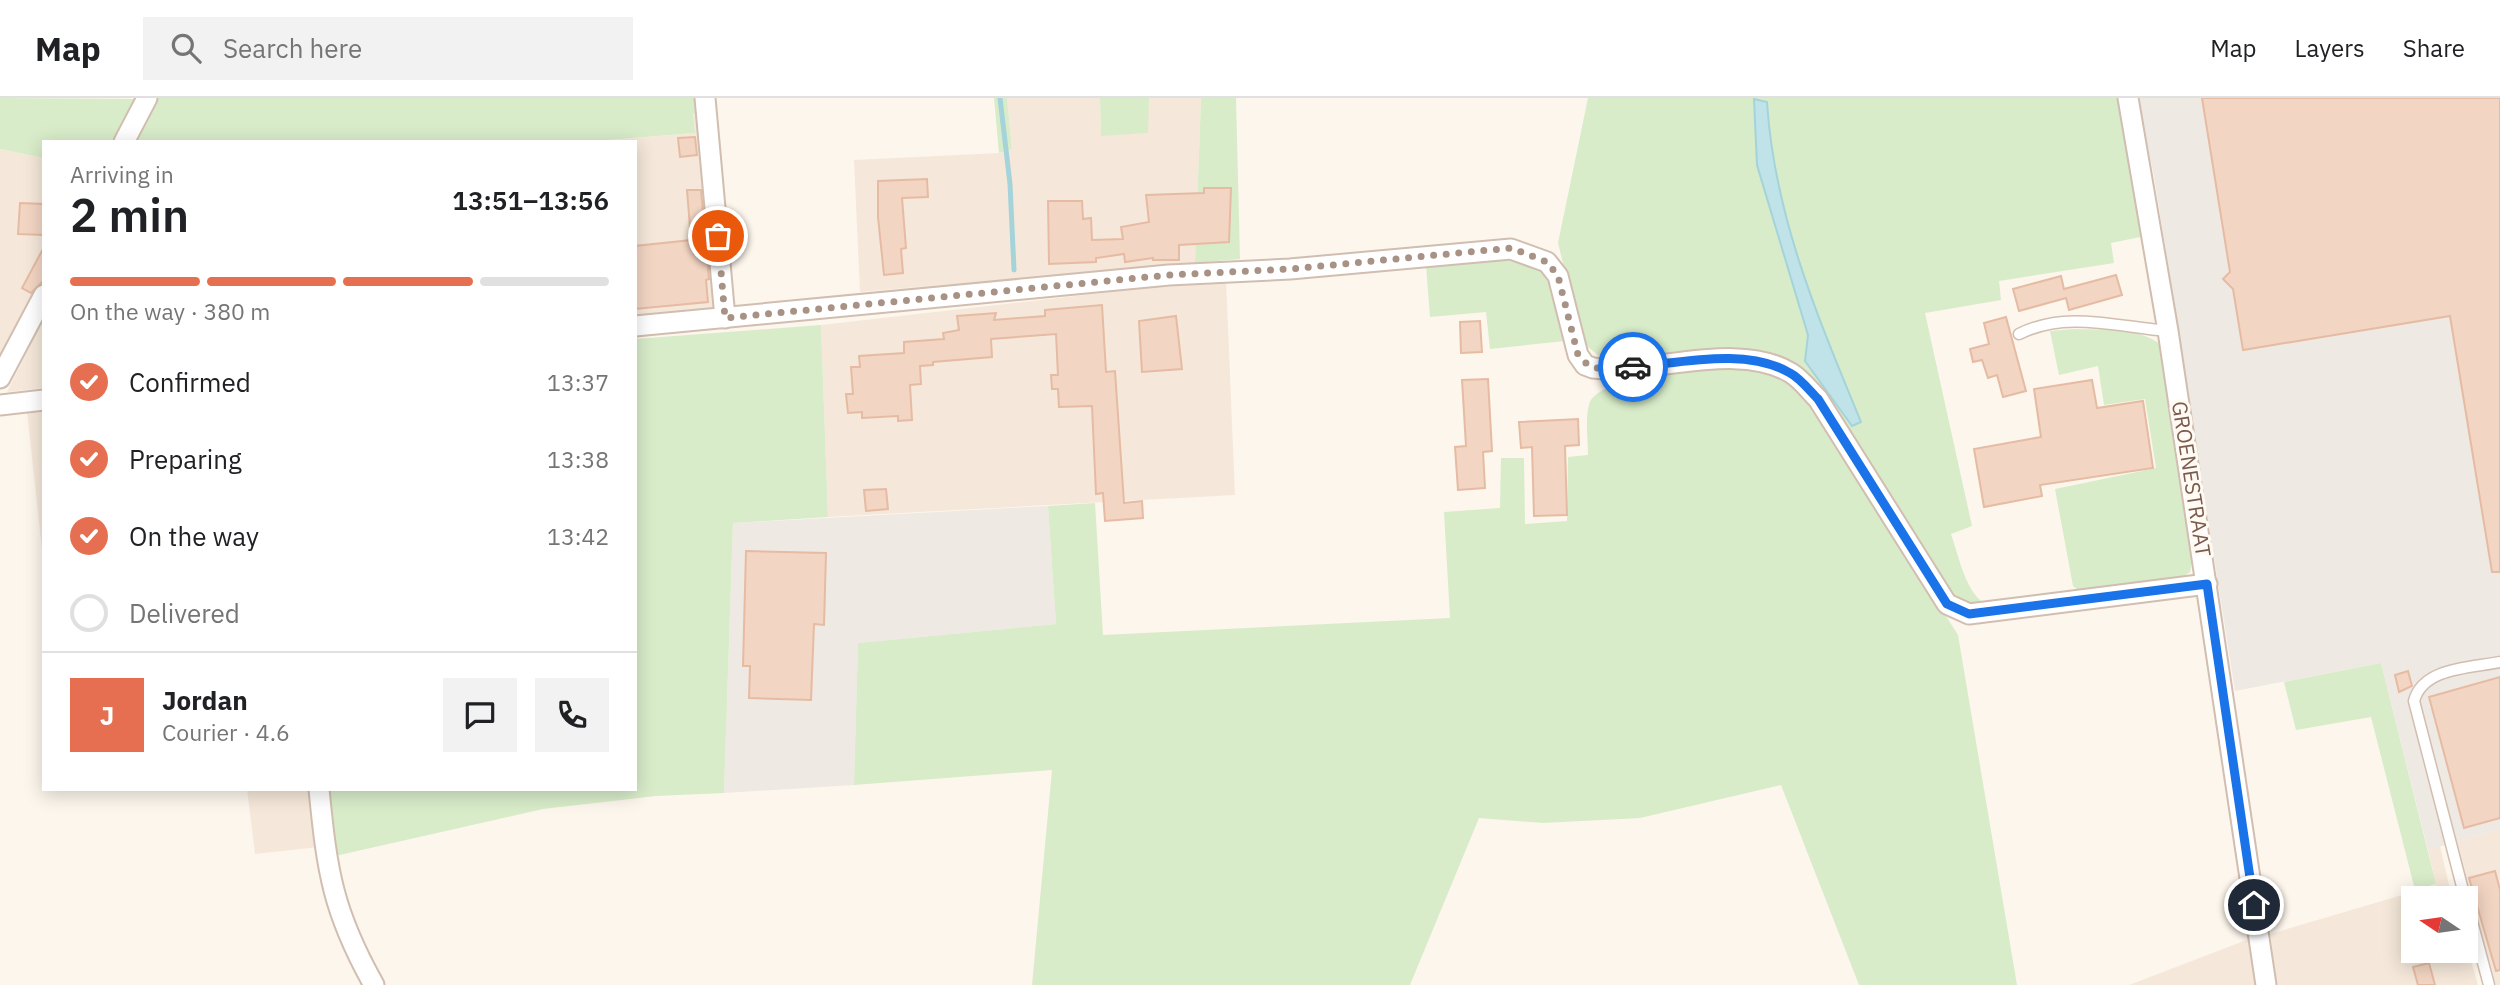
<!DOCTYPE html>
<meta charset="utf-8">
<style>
:root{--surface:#fff;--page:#f2f2f2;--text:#202124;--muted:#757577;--line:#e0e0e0;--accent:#e76f51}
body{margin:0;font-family:"IBM Plex Sans",sans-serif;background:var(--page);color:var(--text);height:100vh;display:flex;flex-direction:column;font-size:26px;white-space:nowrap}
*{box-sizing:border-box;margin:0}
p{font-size:23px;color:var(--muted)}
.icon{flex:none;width:38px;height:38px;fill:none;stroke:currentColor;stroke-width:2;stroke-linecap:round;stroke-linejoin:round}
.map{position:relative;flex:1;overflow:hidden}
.panel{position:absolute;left:42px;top:42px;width:595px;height:651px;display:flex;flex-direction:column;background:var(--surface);border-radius:0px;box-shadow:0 4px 18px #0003}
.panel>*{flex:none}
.needle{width:46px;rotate:283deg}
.tools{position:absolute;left:2401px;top:788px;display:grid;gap:14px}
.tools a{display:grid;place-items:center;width:77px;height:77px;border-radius:0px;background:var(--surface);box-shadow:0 4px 18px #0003;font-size:35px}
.pin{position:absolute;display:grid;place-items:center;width:60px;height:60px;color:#fff;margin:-30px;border:4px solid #fff;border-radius:50%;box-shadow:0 2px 7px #0007}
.courier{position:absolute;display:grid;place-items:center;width:70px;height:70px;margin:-35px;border:5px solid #1a73e8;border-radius:50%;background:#fff;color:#222;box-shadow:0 2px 9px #0007}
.head em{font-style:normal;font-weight:600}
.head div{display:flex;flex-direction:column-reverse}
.head{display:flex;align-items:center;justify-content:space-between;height:119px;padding:0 28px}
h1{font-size:46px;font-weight:600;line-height:52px}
.bar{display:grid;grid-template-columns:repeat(4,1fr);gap:10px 7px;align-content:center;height:84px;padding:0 28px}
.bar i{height:9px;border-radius:5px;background:var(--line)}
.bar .on{background:var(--accent)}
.bar p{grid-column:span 4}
.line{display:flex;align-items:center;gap:18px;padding:0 28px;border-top:2px solid var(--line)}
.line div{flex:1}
.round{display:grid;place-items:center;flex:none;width:74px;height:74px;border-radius:0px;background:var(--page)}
ol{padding:0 28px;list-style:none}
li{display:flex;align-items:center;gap:21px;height:77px}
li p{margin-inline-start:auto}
li .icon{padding:7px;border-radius:50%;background:var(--accent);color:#fff;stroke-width:4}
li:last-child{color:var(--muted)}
li i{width:38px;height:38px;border:4px solid var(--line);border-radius:50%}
header{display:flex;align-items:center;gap:42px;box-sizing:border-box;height:98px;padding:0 35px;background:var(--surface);border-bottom:2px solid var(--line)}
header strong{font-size:33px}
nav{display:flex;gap:38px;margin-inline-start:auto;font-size:24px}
.search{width:490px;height:63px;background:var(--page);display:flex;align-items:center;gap:18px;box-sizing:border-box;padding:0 24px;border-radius:0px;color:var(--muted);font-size:26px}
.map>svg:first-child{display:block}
</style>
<header>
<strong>Map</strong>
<div class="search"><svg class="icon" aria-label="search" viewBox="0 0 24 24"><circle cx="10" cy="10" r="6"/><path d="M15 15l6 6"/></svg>Search here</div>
<nav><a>Map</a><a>Layers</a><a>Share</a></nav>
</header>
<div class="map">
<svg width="2500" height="887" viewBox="0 0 2500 887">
<rect width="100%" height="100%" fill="#fdf6ec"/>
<g fill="#f5e8da">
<path d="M1007,0H1100L1101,37L1147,35L1149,0H1201L1195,165L860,194L854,62L999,55L1012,51Z"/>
<path d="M701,13L720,213L635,220V44H589L694,35L693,14Z"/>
<path d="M0,51L44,60V186L0,266Z"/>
<path d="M1226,181L1235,397L828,419L821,227Z"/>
<path d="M44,220V290L7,294Z"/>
<path d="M44,312V470L27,314Z"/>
<path d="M247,691H313L319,749L255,756Z"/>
<path d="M2500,731V887H2496L2455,744Z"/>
<path d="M2440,748L2452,800H2413V852H2466V845L2478,887H2277L2270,836L2436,787L2428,752Z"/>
<path d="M2249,841L2256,887H2129Z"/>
</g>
<g fill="#efe9e4">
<path d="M2137,0H2500V731L2428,752L2381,565L2235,593L2154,78Z"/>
<path d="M1048,408L1056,526L858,545L854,687L724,695L733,425Z"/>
</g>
<g fill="#d8ecc9" fill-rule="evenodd">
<path d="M0,0L141,1L118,44H44V60L0,51Z"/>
<path d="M154,0H700L701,13L693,15L695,35L582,44H132Z"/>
<path d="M994,0H1007L1012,51L999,55Z"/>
<path d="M1100,0H1149L1148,35L1101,38Z"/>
<path d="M1201,0H1236L1240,161L1195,165Z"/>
<path d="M1588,0H2123L2145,138L2111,145L2114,165L1999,183L2001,202L1925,215L1972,428L1951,436C1959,458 1965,495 1987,507L1973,508L1948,497L1802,274L1617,261L1600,259L1588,249L1579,231L1558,145ZM1767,4C1772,86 1796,163 1826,239C1837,268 1851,296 1860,325C1837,300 1799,274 1808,237L1757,67Z"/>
<path d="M1509,159C1516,161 1529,162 1536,166C1558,179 1560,221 1565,243L1490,251L1486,214L1430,219L1426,167Z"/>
<path d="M821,227L828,419L733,425L724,695L656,698L543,711L335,758L325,691H635V241Z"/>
<path d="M2074,231C2101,232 2140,229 2161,247L2192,464L2190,474L2181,480L2081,494L2073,488L2055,391L2156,370L2145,301L2104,307L2098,268L2059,277L2050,233Z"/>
<path d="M1716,271H1747L1766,275L1782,281L1799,294L1832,337L1958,537L2017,887H1859L1781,687L1640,720L1543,725L1479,720L1410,887H1032L1052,672L854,687L858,545L1056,526L1048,408L1095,405L1103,537L1450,520L1444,414L1500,410L1501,360H1524L1525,426L1567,423L1568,359L1588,357C1588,342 1585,322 1589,307C1596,278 1690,274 1716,271Z"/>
<path d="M2381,565L2436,786L2415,792L2371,619L2296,632L2284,584Z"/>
</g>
<path fill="#bfe3e8" stroke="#a5d3da" stroke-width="2" d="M1754,1L1767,4C1774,117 1818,220 1861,324L1852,328L1805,263L1808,237L1757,67Z"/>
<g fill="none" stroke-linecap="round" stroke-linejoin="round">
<path stroke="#a5d3da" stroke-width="5" d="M1000,0L1010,86L1014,172"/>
</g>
<g fill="#f3d5c3" stroke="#e6bba3" stroke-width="2">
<path d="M2202,0H2500V474H2492L2450,218L2243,252L2233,191L2223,181L2230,174Z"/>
<path d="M695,39L697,57L680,59L678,40Z"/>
<path d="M927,81L928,99L902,100L906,150L901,151L903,175L884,177L878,119V83Z"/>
<path d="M1204,90H1231L1229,144L1179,147V162H1153V160L1125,164L1124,156L1096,160V164L1049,166L1048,103H1082L1083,121L1091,120L1092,142L1123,141L1121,129L1149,124L1146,97L1204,95Z"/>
<path d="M687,92H701L709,181L706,182L708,204L635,211V148L691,142Z"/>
<path d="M20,105L44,106V137L18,136Z"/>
<path d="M44,149V182L31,195L22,190Z"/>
<path d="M2116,177L2122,197L2069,212L2066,200L2019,213L2013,191L2061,178L2064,191Z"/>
<path d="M1102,207L1106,274L1115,273L1124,405L1142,403L1143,420L1105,423L1103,395L1096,396L1092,308L1059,309L1058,291H1052L1051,277H1058L1056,236L991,241L992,259L933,264V267L920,268L921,286L910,287L912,322L898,323V318L862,320V314L848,315L846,296H853L851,269H860L859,258L904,255V244L944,241L943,235L959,232L957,218L996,215L994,222L1045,218V212Z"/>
<path d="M1176,218L1182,271L1142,274L1139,223Z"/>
<path d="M2006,219L2026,293L2003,299L1997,277L1988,280L1982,262L1973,264L1970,251L1989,246L1984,225Z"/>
<path d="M1480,223L1482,254L1461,255L1460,224Z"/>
<path d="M1488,281L1492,353L1483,354L1485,390L1458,392L1455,349L1466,348L1462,282Z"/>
<path d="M2092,282L2097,310L2143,303L2153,370L2040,387L2042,398L1984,409L1974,351L2041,339L2034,291Z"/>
<path d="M1578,321L1579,347L1565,348L1567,417L1534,418L1532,349L1521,350L1519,324Z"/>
<path d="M886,391L888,411L866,413L864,392Z"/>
<path d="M746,453L826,455L824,527L814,526L811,602L749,600L750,568H743Z"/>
<path d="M2408,573L2412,588L2399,594L2395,577Z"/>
<path d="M2500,579V720L2464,730L2429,599Z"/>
<path d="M2495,773L2500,792V872L2496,873L2469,780Z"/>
<path d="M2429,865L2435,887H2418L2413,869Z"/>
</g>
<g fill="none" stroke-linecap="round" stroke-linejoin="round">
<defs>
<g id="service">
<path d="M2019,236C2067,212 2117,229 2168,233"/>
<path d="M2465,800L2414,603C2423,569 2471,570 2500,564"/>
<path d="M2466,801L2489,887"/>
</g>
<g id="minor">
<path d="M705,0L725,220"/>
<path d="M2128,0L2168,233L2266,887"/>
<path d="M124,44L147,0"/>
<path d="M635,228L1169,177L1290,171L1511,151L1547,164L1558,178L1578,257L1585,267L1593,270C1652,277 1737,242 1791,275C1801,281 1810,293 1818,301L1947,506L1969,516L2207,486"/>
<path d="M0,280L44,197"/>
<path d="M0,307L44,302"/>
<path d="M319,691C327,774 333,814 374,887"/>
</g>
</defs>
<use href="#service" stroke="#d1beb0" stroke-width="13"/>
<use href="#minor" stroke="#d1beb0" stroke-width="23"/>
<use href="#service" stroke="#fff" stroke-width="10"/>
<use href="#minor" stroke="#fff" stroke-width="19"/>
</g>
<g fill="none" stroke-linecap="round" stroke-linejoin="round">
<path stroke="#a89285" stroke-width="7" stroke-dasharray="0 12.6" d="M718,138L725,220L1169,177L1290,171L1511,150L1547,164L1558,178L1578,257C1592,276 1612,271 1633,269"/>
<path stroke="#1a73e8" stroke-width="9" d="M1633,269C1681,265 1746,249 1790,275C1800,280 1810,293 1818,301L1947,506L1969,516L2207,486L2254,807"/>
</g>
<g text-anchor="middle" stroke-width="6" stroke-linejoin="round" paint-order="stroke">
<g font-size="21" fill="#7a5c4d" stroke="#fffaf3">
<text transform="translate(2191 381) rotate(81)" y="7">GROENESTRAAT</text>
</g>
</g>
</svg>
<div class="tools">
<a><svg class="needle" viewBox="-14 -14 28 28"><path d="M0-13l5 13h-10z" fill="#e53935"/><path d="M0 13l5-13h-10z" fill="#757577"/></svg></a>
</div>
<div class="pin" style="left:718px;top:138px;background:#ea580c"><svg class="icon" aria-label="bag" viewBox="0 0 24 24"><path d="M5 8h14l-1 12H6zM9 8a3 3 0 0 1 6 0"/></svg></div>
<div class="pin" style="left:2254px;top:807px;background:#1f2937"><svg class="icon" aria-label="home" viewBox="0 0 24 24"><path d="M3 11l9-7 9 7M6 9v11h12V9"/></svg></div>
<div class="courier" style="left:1633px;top:269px"><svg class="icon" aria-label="car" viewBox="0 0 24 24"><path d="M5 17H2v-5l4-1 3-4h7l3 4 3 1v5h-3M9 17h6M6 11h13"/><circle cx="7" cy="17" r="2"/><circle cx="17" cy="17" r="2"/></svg></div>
<section class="panel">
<div class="head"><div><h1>2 min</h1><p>Arriving in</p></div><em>13:51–13:56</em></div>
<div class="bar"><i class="on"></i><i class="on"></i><i class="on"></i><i></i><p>On the way · 380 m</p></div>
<ol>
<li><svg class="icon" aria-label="check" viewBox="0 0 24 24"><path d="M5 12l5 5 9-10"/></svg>Confirmed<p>13:37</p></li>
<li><svg class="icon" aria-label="check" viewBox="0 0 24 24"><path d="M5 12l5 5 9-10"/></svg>Preparing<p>13:38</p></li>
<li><svg class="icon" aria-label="check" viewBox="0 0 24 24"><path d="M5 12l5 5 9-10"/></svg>On the way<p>13:42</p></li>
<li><i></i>Delivered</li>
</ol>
<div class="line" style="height:126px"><b class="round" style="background:var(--accent);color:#fff">J</b><div><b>Jordan</b><p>Courier · 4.6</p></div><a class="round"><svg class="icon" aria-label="chat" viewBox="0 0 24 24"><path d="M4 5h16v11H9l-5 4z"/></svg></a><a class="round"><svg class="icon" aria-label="phone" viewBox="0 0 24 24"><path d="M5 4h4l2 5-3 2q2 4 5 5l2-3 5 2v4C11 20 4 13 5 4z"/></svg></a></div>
</section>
</div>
